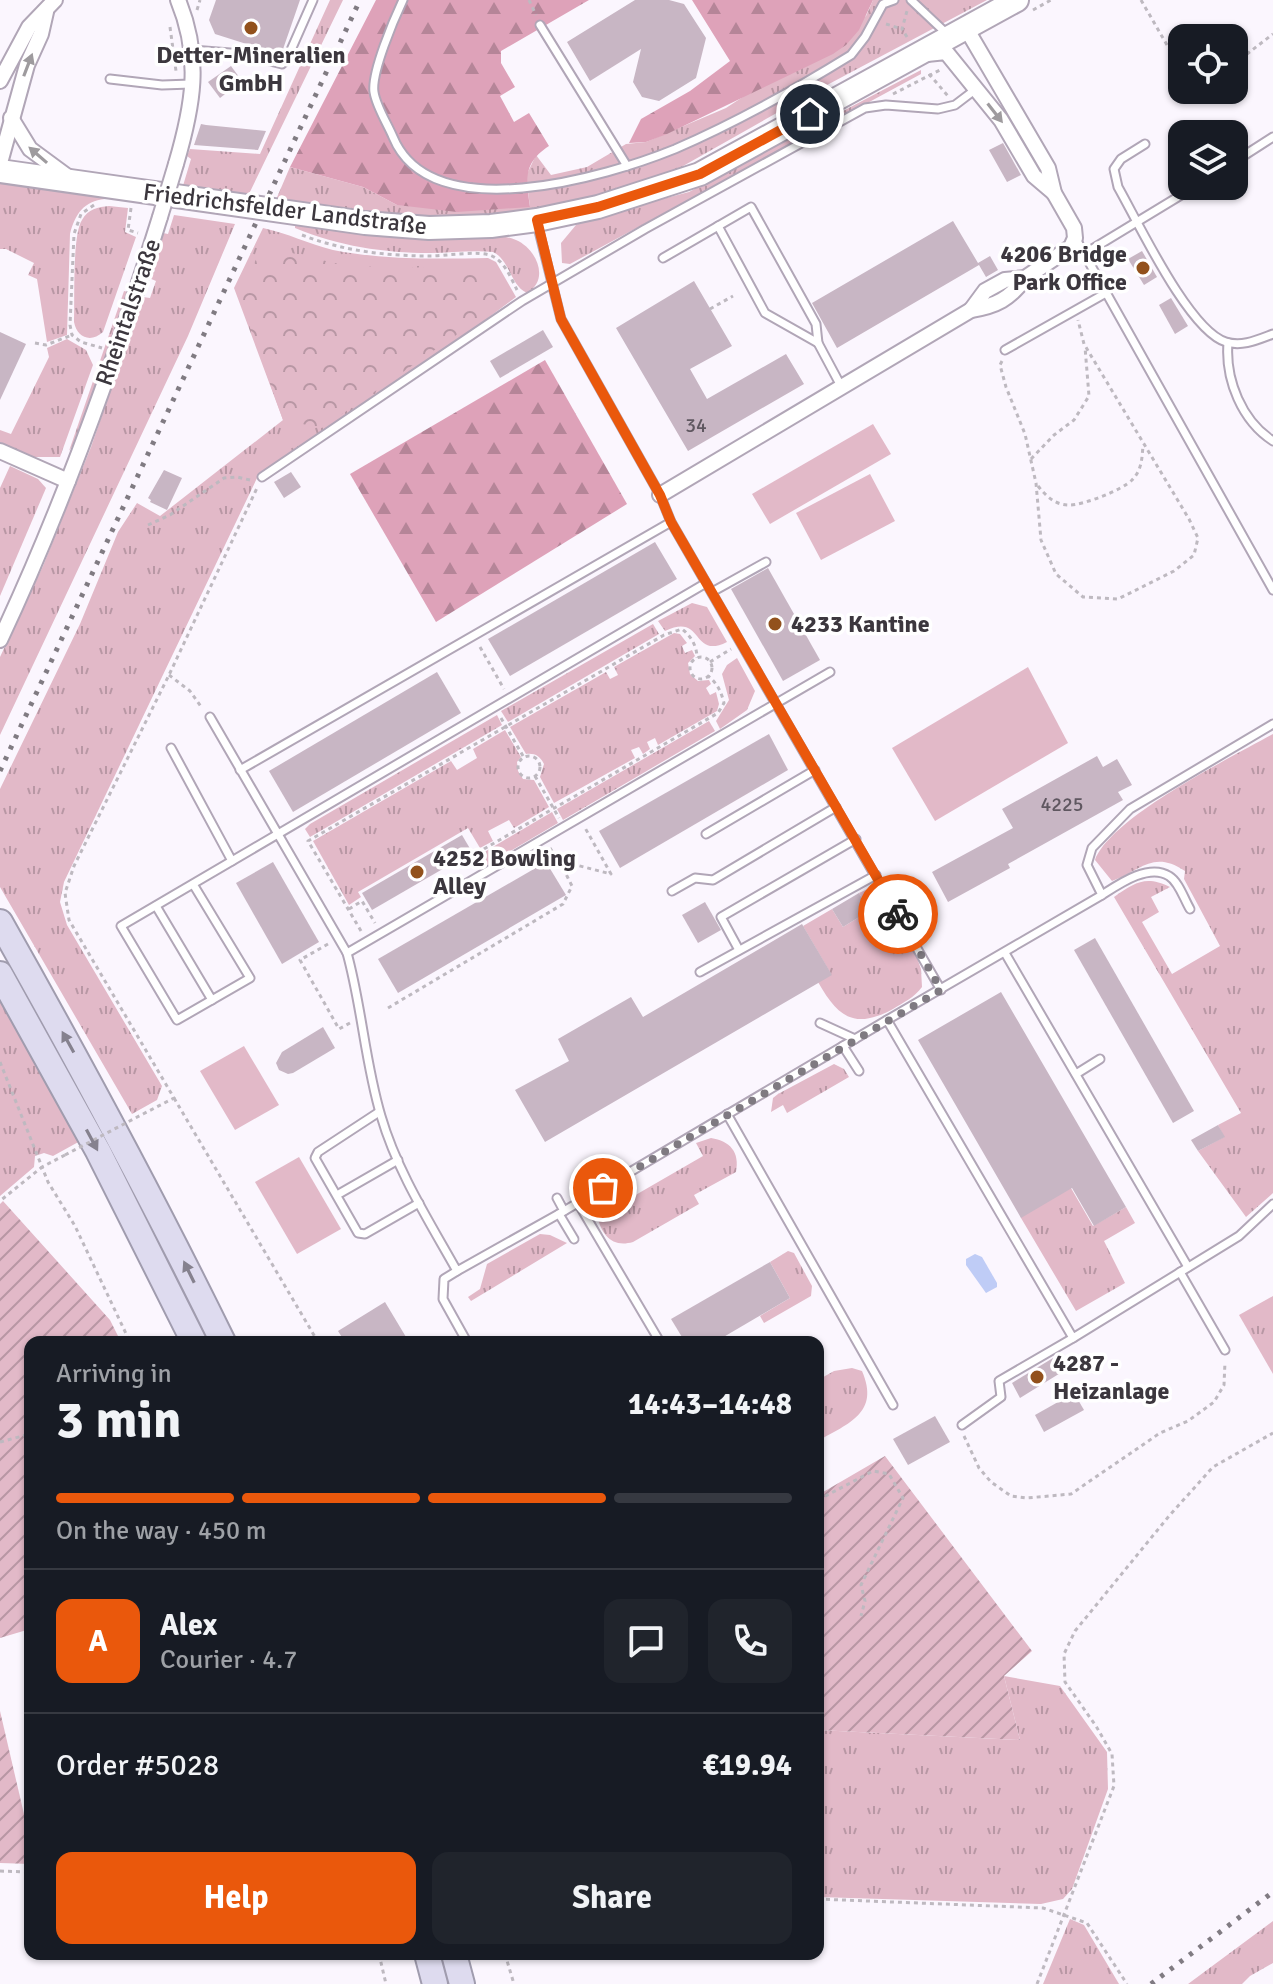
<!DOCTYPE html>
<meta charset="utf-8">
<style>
:root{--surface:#171b24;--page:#20242c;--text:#f1f3f6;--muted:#9ea1a6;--line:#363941;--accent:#ea580c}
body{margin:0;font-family:Signika,sans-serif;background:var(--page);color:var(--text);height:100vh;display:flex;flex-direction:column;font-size:30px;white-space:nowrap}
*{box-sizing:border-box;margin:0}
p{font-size:26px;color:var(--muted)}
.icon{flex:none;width:44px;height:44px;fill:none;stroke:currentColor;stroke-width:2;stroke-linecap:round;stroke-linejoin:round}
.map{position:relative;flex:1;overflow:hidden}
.sheet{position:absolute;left:24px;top:1336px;width:800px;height:624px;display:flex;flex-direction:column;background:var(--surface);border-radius:16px;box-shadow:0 2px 6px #0004}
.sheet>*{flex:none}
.fabs{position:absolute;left:1168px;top:24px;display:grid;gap:16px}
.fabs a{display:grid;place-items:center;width:80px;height:80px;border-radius:16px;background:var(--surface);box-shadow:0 2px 6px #0004;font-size:40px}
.pin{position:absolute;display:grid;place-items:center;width:68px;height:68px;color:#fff;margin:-34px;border:4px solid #fff;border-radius:50%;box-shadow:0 2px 8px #0007}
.courier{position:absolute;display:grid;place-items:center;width:80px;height:80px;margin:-40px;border:6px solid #ea580c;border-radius:50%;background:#fff;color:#222;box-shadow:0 2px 10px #0007}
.head em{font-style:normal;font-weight:700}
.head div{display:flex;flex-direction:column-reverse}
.head{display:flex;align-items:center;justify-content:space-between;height:136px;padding:0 32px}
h1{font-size:52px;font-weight:700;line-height:60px}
.bar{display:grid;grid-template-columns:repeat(4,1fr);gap:12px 8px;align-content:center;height:96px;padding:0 32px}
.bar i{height:10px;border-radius:6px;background:var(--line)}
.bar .selected{background:var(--accent)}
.bar p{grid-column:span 4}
.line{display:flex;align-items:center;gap:20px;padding:0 32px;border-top:2px solid var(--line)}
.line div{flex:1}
.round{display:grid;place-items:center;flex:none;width:84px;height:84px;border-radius:16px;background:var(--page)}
.button{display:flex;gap:16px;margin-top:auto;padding:16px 32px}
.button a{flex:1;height:92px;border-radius:16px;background:var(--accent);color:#fff;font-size:32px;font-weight:700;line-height:92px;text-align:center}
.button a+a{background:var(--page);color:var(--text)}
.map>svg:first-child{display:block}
</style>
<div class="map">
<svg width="1273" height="1984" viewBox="0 0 1273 1984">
<defs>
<pattern id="grass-tufts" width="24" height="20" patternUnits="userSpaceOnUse" patternTransform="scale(2)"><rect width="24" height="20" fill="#e2b9c8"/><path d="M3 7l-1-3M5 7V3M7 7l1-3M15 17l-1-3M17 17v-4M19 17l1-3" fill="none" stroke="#b897a4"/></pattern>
<pattern id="forest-firs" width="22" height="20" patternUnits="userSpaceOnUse" patternTransform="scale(2)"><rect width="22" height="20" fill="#dea2b9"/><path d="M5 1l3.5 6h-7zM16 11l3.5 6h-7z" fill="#b58598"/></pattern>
<pattern id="park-crowns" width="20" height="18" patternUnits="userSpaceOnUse" patternTransform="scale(2)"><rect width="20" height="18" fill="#e2b9c8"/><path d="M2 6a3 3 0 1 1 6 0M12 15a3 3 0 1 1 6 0" fill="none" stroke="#b897a4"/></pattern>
<pattern id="garden-furrows" width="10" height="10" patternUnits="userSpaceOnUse" patternTransform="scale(2)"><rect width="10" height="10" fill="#e2b9c8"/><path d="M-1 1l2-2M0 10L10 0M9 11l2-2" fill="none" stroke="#b897a4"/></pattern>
</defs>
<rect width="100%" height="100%" fill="#fbf6fe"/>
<g fill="url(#grass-tufts)">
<path d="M330,0H343L247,198L182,189L191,159L187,156L190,149L260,154Z"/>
<path d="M873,0H987L812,93L676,170L610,194L536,211L441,220L387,217L275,202L290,167L363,187L397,205L530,207L526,176L536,155L551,175L587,167L626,144L646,142L726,108L866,16Z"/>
<path d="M921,70V74L570,264L562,263L561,243L576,225L590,218L689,192Z"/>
<path d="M0,183L105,195V199C84,201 75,214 70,234L67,335L47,342L37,279L28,275L34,263L6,249H0Z"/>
<path d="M109,206L128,208L125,232L136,237L103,332C91,343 77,338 74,322C75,301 72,235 82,220C88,209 98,207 109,206Z"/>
<path d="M174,215L235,224L188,336L0,735V657L43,566L91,447L143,297L150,298L156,281L149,278L163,233L168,234Z"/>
<path d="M295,222L483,234C494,235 507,236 516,240C537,249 550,280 527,293C510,285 510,260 493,252C472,250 451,253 430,253C384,253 338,246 295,228Z"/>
<path d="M263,228C287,233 309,244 333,250C384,260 436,259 488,258L496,262L516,297L453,344L258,476L64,882L60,902L67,925L162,1086L157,1100L132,1114L0,887V789L80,624L118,532L137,503L160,516L283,420L234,288Z"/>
<path d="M124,291L128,292L78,438L69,451Z"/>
<path d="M67,339L86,350L93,365L60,457H33L0,442V430L11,434L49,357L47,348Z"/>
<path d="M10,466L38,479L46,488L0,596V488Z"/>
<path d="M692,603L707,607L727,642C691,660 704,612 665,631L658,621Z"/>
<path d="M653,624L659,634L508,722L501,711Z"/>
<path d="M674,633L680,634L687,643L682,646L685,653L692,650L695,656L688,663L690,674L698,681L709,680L711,684L706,688L710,695L716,692L719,704L717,711L658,745L655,738L647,742L650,749L643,754L639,747L631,750L635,758L554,803L540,777L544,764C540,756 535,753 526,754L510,727L606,672L610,679L618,675L614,667Z"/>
<path d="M737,658L755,691L747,710L720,729L716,721L729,700L722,674L727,665Z"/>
<path d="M497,715L502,725L310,837L305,829L310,824Z"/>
<path d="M709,721L715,731L563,820L557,809Z"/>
<path d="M505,730L521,757L517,762L518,771L523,779L534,780L549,807L514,828L509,820L488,831L493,841L480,848L468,828L358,892L361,897L349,905L313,841L451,761L457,770L477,758L473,749Z"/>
<path d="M1273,734V1193L1246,1217L1198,1151L1224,1137L1218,1125L1241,1113L1114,897C1135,882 1146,875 1170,887L1151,897L1159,912L1142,922L1172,974L1220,946L1184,879L1185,871C1153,850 1142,870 1112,881L1095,860C1111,817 1230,758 1273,734Z"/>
<path d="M552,812L558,823L487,865L481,854Z"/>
<path d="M874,886L917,958L921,969L922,987C914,998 904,1002 893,1009C854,1030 838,1017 818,982L831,974L803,926L832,909L843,927L869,911L859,893Z"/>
<path d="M0,993L82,1140L53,1156L44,1153L35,1156L34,1167L0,1196Z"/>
<path d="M977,1026L1093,1226L1126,1207L1135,1223L1104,1241L1125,1283L1076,1311L1021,1218Z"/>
<path d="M834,1064L844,1069L849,1077L787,1113L783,1105L771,1112L773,1098L778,1094Z"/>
<path d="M711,1138C730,1141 740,1152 736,1172L694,1195L699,1204L633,1242C612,1248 602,1235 597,1216L604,1199L612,1191L620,1204L703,1156L696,1143Z"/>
<path d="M540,1234L550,1235L567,1243L471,1301L468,1297L480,1289L487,1264Z"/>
<path d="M788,1251L794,1253L812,1286L811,1296L764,1323L760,1316L790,1298L770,1262Z"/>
<path d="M1273,1296V1374L1239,1315Z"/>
<path d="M852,1368L862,1371C880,1413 849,1423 818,1441V1380L834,1371Z"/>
<path d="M1004,1676L1060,1686L1107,1752L1108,1789L1072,1889L1063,1899L1041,1904L818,1897V1730L1020,1740Z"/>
<path d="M1070,1919L1084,1925L1119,1984H1043Z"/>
<path d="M1273,1921V1963L1250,1976L1242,1984H1188Z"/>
</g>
<g fill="url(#forest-firs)">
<path d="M376,0H589L501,51V63L515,87L500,96L514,122L529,113L549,146C523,163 526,179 530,207L457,212L397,205L363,187L290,167Z"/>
<path d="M692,0H873L859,30L846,45L833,54L667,134L646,142L629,143L641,119L690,91L730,61Z"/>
<path d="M545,360L627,504L436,622L350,474Z"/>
</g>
<path fill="url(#park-crowns)" d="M262,246L343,265L406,268L491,264L511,297L322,428L283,420L239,297Z"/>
<g fill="url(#garden-furrows)">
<path d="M3,1201L110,1320L121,1342H30V1629L0,1638V1204Z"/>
<path d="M885,1456L1032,1651L1004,1676L1020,1740L818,1730V1495Z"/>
<path d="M0,1711L30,1840V1864L0,1863Z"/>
</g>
<g fill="#e2b9c8">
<path d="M873,424L891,454L770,524L752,494Z"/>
<path d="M870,474L895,521L821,560L796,513Z"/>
<path d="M1028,667L1068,743L935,821L892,748Z"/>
<path d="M244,1046L279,1105L235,1130L200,1071Z"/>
<path d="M299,1157L341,1229L297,1254L255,1182Z"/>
</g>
<path fill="#bfccf6" d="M975,1254L982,1257L997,1283V1287L986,1293L966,1265V1259Z"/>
<g fill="#c8b6c4">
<path d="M216,0H300L281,55L215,34L209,20Z"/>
<path d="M635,0H669L684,4L706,38L696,78L659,101L642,97L633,82L641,49L590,81L567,42Z"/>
<path d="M231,66L242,81L220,98L208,82Z"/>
<path d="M201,124L206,125L266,131L258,150L194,145Z"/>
<path d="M1003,143L1021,175L1007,182L989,150Z"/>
<path d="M953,221L978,263L990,256L998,270L986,277L979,265L837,348L812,303Z"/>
<path d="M1142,251L1157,277L1144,285L1128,259Z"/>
<path d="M694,281L732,346L690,369L707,399L786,354L804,384L688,451L616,328Z"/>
<path d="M1171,298L1188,326L1175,334L1159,305Z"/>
<path d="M543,330L553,347L500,378L490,361Z"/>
<path d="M0,332L26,344L0,400Z"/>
<path d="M164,470L182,478L167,510L150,502L151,500L148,498Z"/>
<path d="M291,472L301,487L284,498L274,482Z"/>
<path d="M655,542L677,579L510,676L488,639Z"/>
<path d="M768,568L820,660L783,681L731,589Z"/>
<path d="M437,672L461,713L293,812L269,771Z"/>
<path d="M769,734L788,770L620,868L599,831Z"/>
<path d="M1097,756L1103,767L1117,759L1132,785L1118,792L1123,800L1008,864L1010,868L948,902L932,872L1013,828L1002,809Z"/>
<path d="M462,835L472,852L372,910L362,893Z"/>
<path d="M273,862L319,942L282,964L236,883Z"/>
<path d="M546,862L566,895L398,993L378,959Z"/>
<path d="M859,893L869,911L843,927L832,909Z"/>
<path d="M705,902L721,930L698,943L682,915Z"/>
<path d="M802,924L832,975L545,1142L515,1090L569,1061L558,1039L631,997L643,1017Z"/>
<path d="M1095,938L1194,1111L1173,1123L1074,950Z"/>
<path d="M1001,992L1126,1207L1094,1226L1072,1188L1021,1218L918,1040Z"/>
<path d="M323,1027L335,1048L293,1073L288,1074L279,1070L276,1063L282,1052Z"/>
<path d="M1218,1125L1225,1137L1198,1151L1191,1140Z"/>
<path d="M770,1262L790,1298L715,1342H685L671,1319Z"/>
<path d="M385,1302L409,1342H345L338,1331Z"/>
<path d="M1053,1358L1062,1372L1020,1398L1012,1383Z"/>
<path d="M1074,1393L1084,1410L1044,1432L1035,1415Z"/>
<path d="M935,1416L950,1442L908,1465L893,1439Z"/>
</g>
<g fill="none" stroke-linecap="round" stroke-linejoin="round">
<defs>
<g id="service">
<path d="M403,0C394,19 371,73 374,92C376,106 387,123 393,137C431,229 606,177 675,149C735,123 796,89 851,55L865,37L883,4L894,0"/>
<path d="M911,0L946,33"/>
<path d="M540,25L627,166"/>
<path d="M192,50L243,54L282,64L287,59L313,0"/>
<path d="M110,79L162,85L191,84"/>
<path d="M1145,144L1121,159L1114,169L1118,187C1138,222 1189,331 1226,342C1242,347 1257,340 1273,334"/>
<path d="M1234,162L1273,137"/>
<path d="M537,223L561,319L660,495L671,522L941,990"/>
<path d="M718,226L765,313L818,343L841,386"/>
<path d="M1076,239L1273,590"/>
<path d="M1084,254L1196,186"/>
<path d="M663,258L751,207L816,324L818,343"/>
<path d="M1228,343C1225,380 1242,421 1273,441"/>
<path d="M1005,350L1106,293"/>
<path d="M262,477L522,301L645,229L865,108L886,105L938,109L955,105L976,89"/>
<path d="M712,592L766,562"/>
<path d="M210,717L347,953C362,1007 365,1063 381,1116C397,1171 429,1221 457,1271L564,1211L887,1020L1073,1338L1239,1236L1273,1204"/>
<path d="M171,748L232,861"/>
<path d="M240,770L671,522"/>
<path d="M706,834L815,770"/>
<path d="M193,884L250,978L177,1020L121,926L706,583"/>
<path d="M672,891L695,878L713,880L836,807"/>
<path d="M1102,895C1119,884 1149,863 1169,876C1179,882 1184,899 1190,909"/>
<path d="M156,906L212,1000"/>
<path d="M739,950L721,917L856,839"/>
<path d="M347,953L830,672"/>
<path d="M1005,953L1188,1267"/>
<path d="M700,972L876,875"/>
<path d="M887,1020L1102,895L1087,865L1092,848L1130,809L1273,724"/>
<path d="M820,1023L855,1039"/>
<path d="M843,1046L859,1071"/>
<path d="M1076,1074L1100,1059"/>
<path d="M379,1112L318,1152L315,1158L358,1233L365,1234L419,1203"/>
<path d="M727,1114L893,1405"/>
<path d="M337,1195L398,1160"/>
<path d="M557,1198L564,1211"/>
<path d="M578,1203L660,1342"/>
<path d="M559,1214L574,1239"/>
<path d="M457,1271L444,1279L443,1299L467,1342"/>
<path d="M1180,1272L1225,1350"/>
<path d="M962,1425L1001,1397L999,1381L1073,1338"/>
</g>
<g id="minor">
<path d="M966,28L1048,168L1054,193L1074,228L1075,238L1071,247L1025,278L1005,280L985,291L971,310"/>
<path d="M927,54L946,52L1001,120L1034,176L1054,193"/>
<path d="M0,81L29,27L55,0"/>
<path d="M11,118L30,149L68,177"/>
<path d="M0,163L27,65L41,34L46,12"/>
<path d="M176,164C193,106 202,58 178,0"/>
<path d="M0,451L68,481"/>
<path d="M660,495L971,310C996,306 1010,299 1025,278"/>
<path d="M0,640C64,504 115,361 160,217"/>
</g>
<path id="secondary" d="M0,171L365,223L429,228L491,226L537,220L598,207L700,174L1017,0"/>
<g id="trunk">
<path d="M0,922C78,1060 153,1199 223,1342"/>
<path d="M0,974L98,1151L194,1342"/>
<path d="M427,1954L435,1984"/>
<path d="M454,1954L462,1984"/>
</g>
</defs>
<use href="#service" stroke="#b1a6b7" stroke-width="11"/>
<use href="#minor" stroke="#b1a6b7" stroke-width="18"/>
<use href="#secondary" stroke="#b1a6b7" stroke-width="26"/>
<use href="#trunk" stroke="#a09cae" stroke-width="28"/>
<g stroke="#beb9c0" stroke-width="3" stroke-dasharray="4 4" stroke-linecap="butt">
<path d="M529,0L536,15"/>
<path d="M1141,0L1182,71"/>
<path d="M197,10L200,0"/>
<path d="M1033,10L1051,0"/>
<path d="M886,24L902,29"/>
<path d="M170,27L176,71"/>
<path d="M907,37L902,29L907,11"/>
<path d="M1234,64L1273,34"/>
<path d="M929,74L948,96"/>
<path d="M1194,90L1195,93L1200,90"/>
<path d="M893,94L940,70"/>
<path d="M94,205L81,214L74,234L70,325L72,335L81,342L102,348"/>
<path d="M131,208L128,230L138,233"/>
<path d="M302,235C343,251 387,256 430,256C446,256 479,250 492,256C505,262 511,278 517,290"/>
<path d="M710,309L733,296"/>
<path d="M35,343L46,345L72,335"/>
<path d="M1002,361L1000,365L1006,387L1025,434L1036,483L1041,540L1056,574L1083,597L1118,599L1174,571L1194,555L1198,538L1189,519L1084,344L1078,320"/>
<path d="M1031,459L1054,435L1074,420L1089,396L1085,347"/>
<path d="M1038,486C1046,496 1055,505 1069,505C1084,505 1122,490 1132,480C1142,470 1142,458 1143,445"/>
<path d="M148,525L170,515L224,478L237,477L250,480"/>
<path d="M480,647L504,689"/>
<circle cx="701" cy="668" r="11"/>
<path d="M710,662L731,649"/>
<path d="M169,675L190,691L202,708"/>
<path d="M501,718L523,756"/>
<circle cx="529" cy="767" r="11"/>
<path d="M535,776L559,818"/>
<path d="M550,848L565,872"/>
<path d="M477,853L718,713L724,703C721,691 717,683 708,676"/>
<path d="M349,909L362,901L375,923"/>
<path d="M361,931L308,841L664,635L682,629C691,636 697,646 697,658"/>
<path d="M328,944L300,960L339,1029L350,1023"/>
<path d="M388,1008L563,904L572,886L565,872L576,865L611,874L584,826"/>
<path d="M0,1062L42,1167L0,1201"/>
<path d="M174,1098L318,1342"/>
<path d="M143,1114L174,1098L69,920L65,893L74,866L169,675L257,488"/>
<path d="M65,1155L42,1167L48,1182L75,1226L130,1342"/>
<path d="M681,1342L684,1340"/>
<path d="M964,1436L979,1468L991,1482L1011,1496L1027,1498L1071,1494L1160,1433L1188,1421L1214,1402L1224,1385L1225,1362"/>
<path d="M0,1442L30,1434"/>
<path d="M818,1500L873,1471L889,1474L903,1498L861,1585L865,1601L861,1616"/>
<path d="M0,1871L30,1872"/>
<path d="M818,1899L1043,1908L1087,1923L1127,1984"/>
<path d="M379,1954L386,1984"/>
<path d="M505,1954L514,1984"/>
<path d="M1037,1984L1114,1786L1112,1754L1096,1726L1065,1682L1064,1654L1075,1631L1169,1516L1213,1467L1273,1433"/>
</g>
<use href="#service" stroke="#fff" stroke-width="7"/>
<use href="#minor" stroke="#fff" stroke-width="14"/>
<use href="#secondary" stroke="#fff" stroke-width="22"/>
<use href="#trunk" stroke="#dedbef" stroke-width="24"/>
<g stroke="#807b82" stroke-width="5" stroke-dasharray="4 8" stroke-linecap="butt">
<path d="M0,771L360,0"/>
<path d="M1151,1984L1273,1892"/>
</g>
<defs>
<path id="minor-bridge" d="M160,217L176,164"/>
</defs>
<use href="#minor-bridge" stroke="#b1a6b7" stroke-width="18" stroke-linecap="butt"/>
<path stroke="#beb9c0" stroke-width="3" stroke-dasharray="4 4" stroke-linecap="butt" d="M65,1155L143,1114"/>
<use href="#minor-bridge" stroke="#fff" stroke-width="14"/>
</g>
<defs><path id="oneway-solid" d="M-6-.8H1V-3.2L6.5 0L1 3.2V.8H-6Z" transform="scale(2)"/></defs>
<g fill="#9e9b9e">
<use href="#oneway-solid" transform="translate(28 65) rotate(-69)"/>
<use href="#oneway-solid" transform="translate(995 113) rotate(52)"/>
<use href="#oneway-solid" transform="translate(38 155) rotate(-139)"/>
</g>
<g fill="#85818e">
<use href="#oneway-solid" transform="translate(68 1042) rotate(-119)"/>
<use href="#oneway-solid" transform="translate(92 1140) rotate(62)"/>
<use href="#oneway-solid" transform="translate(189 1272) rotate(-116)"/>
</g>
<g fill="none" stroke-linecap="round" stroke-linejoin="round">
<path stroke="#7f7a81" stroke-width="8" stroke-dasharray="0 14.4" d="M603,1188L941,990L898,914"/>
<path stroke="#ea580c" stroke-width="10" d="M810,114L700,174L598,207L537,220L561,319L660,495L671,522L898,914"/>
</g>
<g fill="#92511c" stroke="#fff" stroke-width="3">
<circle cx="251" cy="28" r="8"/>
<circle cx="1143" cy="268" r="8"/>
<circle cx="775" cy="624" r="8"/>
<circle cx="417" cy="872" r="8"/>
<circle cx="1037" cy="1377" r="8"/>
</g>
<g text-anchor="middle" stroke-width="7" stroke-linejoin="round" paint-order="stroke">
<g font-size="20" fill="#5f5760">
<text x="696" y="432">34</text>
<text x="1062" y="811">4225</text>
</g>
<g font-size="24" font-weight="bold" fill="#3c373e" stroke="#fff" text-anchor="start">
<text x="251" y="63" text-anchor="middle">Detter-Mineralien<tspan x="251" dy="28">GmbH</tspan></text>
<text x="1127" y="262" text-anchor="end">4206 Bridge<tspan x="1127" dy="28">Park Office</tspan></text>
<text x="791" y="632">4233 Kantine</text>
<text x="433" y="866">4252 Bowling<tspan x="433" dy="28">Alley</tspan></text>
<text x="1053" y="1371">4287 -<tspan x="1053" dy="28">Heizanlage</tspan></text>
</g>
<g font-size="24" fill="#3c373e" stroke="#fff">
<text transform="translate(285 209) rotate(7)" y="8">Friedrichsfelder Landstraße</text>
<text transform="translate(128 312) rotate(-71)" y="8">Rheintalstraße</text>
</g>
</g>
</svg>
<div class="fabs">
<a><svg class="icon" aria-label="locate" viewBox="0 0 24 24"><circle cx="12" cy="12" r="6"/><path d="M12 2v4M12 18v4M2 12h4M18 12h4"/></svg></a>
<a><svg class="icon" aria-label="layers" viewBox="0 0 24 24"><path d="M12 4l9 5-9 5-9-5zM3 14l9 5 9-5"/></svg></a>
</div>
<div class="pin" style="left:603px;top:1188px;background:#ea580c"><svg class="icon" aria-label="bag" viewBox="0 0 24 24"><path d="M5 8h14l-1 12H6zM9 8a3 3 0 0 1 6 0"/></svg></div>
<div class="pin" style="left:810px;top:114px;background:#1f2937"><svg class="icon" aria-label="home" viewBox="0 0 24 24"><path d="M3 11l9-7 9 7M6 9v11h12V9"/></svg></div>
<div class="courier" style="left:898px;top:914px"><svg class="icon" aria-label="bike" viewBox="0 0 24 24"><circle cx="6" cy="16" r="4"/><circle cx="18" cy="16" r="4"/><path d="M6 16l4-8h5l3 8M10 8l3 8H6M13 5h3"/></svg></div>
<section class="sheet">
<div class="head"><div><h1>3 min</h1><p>Arriving in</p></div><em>14:43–14:48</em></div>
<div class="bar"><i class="selected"></i><i class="selected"></i><i class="selected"></i><i></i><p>On the way · 450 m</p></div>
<div class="line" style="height:144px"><b class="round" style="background:var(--accent);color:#fff">A</b><div><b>Alex</b><p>Courier · 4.7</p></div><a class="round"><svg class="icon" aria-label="chat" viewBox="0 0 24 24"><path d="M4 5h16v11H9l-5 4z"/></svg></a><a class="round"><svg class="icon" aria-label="phone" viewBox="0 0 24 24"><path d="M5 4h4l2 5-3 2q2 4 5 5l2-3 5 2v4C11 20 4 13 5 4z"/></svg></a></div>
<div class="line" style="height:104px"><div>Order #5028</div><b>€19.94</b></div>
<div class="button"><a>Help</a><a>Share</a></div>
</section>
</div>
